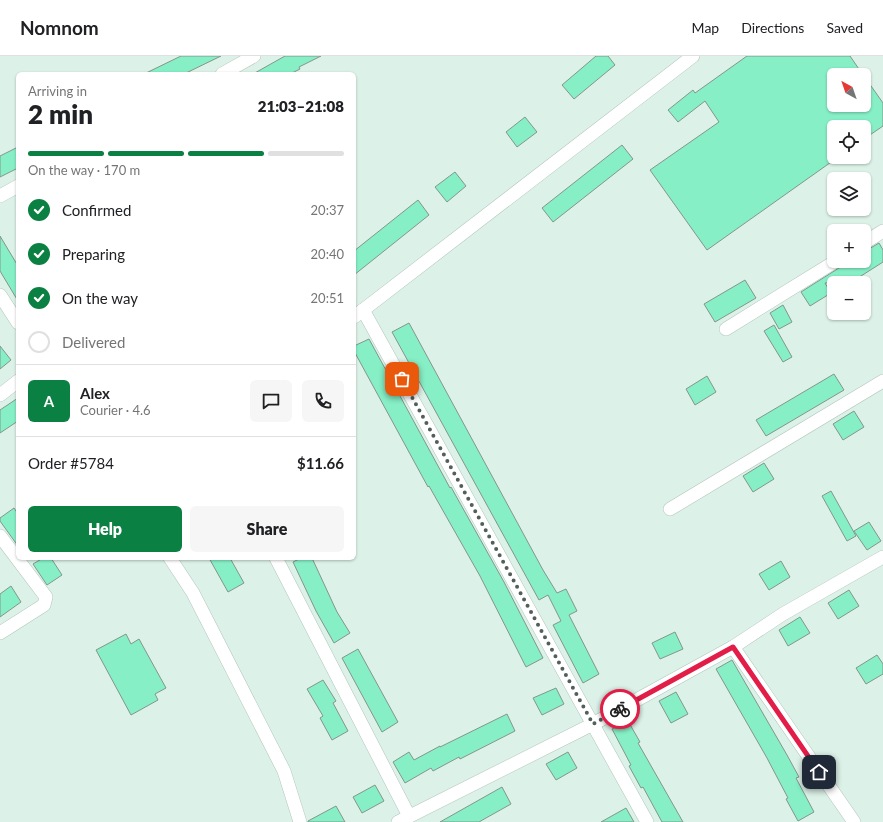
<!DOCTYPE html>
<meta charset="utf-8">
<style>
:root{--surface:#fff;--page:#f6f6f6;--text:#202124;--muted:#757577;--line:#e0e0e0;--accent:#0b8043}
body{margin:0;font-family:Lato,sans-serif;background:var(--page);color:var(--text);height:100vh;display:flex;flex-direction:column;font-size:15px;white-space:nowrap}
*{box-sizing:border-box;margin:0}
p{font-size:13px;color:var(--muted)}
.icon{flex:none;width:22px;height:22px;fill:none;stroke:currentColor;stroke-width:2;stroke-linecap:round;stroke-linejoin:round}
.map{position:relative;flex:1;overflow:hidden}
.sheet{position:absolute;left:16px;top:16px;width:340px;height:488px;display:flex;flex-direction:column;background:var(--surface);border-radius:6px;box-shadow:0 1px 3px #0004}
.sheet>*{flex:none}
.needle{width:26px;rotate:320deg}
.controls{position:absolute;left:827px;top:12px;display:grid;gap:8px}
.controls a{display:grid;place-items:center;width:44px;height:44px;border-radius:6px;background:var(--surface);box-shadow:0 1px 3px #0004;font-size:20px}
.pin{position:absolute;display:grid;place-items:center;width:34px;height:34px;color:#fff;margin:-17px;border-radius:8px;box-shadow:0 2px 6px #0006}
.courier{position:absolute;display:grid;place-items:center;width:40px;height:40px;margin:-20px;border:3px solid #e11d48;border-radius:50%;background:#fff;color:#222;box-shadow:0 1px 5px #0007}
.head em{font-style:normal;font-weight:800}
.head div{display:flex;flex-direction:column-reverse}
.head{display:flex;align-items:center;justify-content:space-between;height:68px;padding:0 12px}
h1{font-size:26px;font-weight:800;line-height:30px}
.bar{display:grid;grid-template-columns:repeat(4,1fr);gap:6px 4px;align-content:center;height:48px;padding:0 12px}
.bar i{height:5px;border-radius:3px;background:var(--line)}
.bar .active{background:var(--accent)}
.bar p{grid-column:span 4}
.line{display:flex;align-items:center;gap:10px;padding:0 12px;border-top:1px solid var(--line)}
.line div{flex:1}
.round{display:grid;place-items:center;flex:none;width:42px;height:42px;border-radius:6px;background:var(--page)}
ol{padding:0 12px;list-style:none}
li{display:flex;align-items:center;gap:12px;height:44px}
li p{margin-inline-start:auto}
li .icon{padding:4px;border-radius:50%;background:var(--accent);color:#fff;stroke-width:4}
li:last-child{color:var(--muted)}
li i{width:22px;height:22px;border:2px solid var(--line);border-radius:50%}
.cta{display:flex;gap:8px;margin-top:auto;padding:8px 12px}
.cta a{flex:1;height:46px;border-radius:6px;background:var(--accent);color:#fff;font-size:16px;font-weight:800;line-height:46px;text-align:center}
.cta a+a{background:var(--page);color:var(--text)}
header{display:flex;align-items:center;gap:24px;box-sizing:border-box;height:56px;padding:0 20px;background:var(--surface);border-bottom:1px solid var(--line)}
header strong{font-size:19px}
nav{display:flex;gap:22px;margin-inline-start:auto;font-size:14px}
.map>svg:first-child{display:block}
</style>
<header>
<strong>Nomnom</strong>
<nav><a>Map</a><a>Directions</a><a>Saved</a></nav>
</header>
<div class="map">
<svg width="883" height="766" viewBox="0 0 883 766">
<rect width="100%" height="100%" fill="#dcf1e7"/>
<g fill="#86efc6" stroke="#83968d">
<path d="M181,0H221L184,18H144Z"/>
<path d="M285,0H321L299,11L300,13L290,18H253Z"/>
<path d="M596,0H608L615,9L574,43L562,29Z"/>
<path d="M747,0H850L863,19H834V49H864V20L883,47V70L864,83V71H834V104L707,194L650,114L719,66L705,45L678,66L668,54L693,34L695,37Z"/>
<path d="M525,61L537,76L517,91L506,76Z"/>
<path d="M622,89L633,103L553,166L542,152Z"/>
<path d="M18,91V112L0,121V100Z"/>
<path d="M455,116L466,130L447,146L435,131Z"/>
<path d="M418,144L429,159L354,219V195Z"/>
<path d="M0,180L18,210V245L0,215Z"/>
<path d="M879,187L883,194V206L850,227H825L831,237L810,250L801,236L850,205H864V196Z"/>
<path d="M745,224L756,242L715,266L704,248Z"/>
<path d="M783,249L792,266L779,273L770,257Z"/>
<path d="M409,267L543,514L557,537L566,533L577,555L569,559L599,618L583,627L553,569L561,565L548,539L539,544L392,276Z"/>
<path d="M774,269L792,301L783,306L764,275Z"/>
<path d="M369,283L450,432L451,431L504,526L543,602L526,611L480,520L429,430L428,431L354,295V290Z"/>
<path d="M0,290L11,304L0,313Z"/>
<path d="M834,318L844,334L766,380L756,364Z"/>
<path d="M707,320L716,336L695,349L686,333Z"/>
<path d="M18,342V365L0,377V354Z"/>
<path d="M854,355L864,371L843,384L833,368Z"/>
<path d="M764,407L774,423L753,436L743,420Z"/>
<path d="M831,435L856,480L847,485L822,440Z"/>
<path d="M14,452L18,458V490L0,465V462Z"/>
<path d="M869,466L881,485L867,494L854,475Z"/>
<path d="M43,502H51L62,519L47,529L33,508Z"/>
<path d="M209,502H230L244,527L228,536Z"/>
<path d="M301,502H312L337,556L350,577L334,587L316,555L293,506Z"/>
<path d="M781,505L790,521L769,534L759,518Z"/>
<path d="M11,530L21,546L0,561V538Z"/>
<path d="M849,534L859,550L838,563L828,547Z"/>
<path d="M800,561L810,577L788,590L779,574Z"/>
<path d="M675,576L683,593L660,603L652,587Z"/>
<path d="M126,578L131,588L139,583L166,632L155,638L158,644L131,659L96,594Z"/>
<path d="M358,593L398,666L382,676L342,602Z"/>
<path d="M877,599L883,608V618L866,628L856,612Z"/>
<path d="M732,604L787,699L799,721L796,722L814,756L798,765L786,743L788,742L767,702L716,613Z"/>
<path d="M323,624L336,645L333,647L348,675L332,684L320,662L323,660L307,633Z"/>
<path d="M556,632L564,648L542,659L533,642Z"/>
<path d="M676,636L688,658L671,667L659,645Z"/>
<path d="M507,658L515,675L460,703L459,701L433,715L431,712L405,727L393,706L409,696L414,704L440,690V691Z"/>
<path d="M628,665L640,686L638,687L683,766H662L643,731L641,732L629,710L631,709L612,673Z"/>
<path d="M568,696L577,712L556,724L546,708Z"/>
<path d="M375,729L384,745L362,757L353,741Z"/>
<path d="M502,731L511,748L486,762L479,766H440Z"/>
<path d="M336,750L345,766H308V765Z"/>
<path d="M626,752L634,766H601Z"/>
</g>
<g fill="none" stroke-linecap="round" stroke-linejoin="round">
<defs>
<g id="minor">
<path d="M222,18L254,0"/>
<path d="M0,140L18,130"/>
<path d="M864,187L883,175"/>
<path d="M0,239L18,267"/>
<path d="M363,254L647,766"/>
<path d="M354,261L693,0"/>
<path d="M726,273L836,205"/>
<path d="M0,339L18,325"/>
<path d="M670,453L883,325"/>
<path d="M0,480L46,541L44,549L0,577"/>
<path d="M170,502L193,537L284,715L300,766"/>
<path d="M276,502L409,760"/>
<path d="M733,591L854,766"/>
<path d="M398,766L593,668L733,591L783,558L883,501"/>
</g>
</defs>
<use href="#minor" stroke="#b2c6bd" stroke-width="14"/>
<use href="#minor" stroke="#fff" stroke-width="13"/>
</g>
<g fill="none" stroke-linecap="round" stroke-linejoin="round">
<path stroke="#535f59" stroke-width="4" stroke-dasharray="0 7.2" d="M402,323L593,668L620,653"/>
<path stroke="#e11d48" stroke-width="5" d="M620,653L733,591L819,716"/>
</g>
</svg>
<div class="controls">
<a><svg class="needle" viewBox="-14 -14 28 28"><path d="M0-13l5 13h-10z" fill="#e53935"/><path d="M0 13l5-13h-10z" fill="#757577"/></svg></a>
<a><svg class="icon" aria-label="locate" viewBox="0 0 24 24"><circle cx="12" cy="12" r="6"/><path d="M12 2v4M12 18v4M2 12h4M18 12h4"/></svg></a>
<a><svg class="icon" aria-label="layers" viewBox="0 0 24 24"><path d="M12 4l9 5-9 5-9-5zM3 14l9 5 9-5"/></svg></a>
<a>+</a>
<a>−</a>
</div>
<div class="pin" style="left:402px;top:323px;background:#ea580c"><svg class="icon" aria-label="bag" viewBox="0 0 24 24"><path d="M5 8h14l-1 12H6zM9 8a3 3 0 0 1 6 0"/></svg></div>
<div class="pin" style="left:819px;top:716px;background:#1f2937"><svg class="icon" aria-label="home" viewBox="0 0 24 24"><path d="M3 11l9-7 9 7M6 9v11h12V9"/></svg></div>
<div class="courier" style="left:620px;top:653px"><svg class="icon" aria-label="bike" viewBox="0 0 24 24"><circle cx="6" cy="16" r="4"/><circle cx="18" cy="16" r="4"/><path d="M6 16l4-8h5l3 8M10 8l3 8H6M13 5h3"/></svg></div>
<section class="sheet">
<div class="head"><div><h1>2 min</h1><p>Arriving in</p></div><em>21:03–21:08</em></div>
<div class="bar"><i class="active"></i><i class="active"></i><i class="active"></i><i></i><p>On the way · 170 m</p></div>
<ol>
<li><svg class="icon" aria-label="check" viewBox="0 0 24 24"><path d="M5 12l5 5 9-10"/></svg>Confirmed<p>20:37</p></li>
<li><svg class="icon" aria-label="check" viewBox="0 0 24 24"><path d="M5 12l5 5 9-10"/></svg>Preparing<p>20:40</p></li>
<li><svg class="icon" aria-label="check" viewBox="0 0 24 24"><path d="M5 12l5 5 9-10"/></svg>On the way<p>20:51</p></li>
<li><i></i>Delivered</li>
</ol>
<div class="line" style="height:72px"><b class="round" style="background:var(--accent);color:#fff">A</b><div><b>Alex</b><p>Courier · 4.6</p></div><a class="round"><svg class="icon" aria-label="chat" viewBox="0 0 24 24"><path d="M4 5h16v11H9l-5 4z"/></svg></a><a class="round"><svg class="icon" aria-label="phone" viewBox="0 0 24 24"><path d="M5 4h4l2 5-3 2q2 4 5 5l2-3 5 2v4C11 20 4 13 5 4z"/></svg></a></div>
<div class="line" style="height:52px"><div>Order #5784</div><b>$11.66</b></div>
<div class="cta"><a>Help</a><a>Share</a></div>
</section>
</div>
